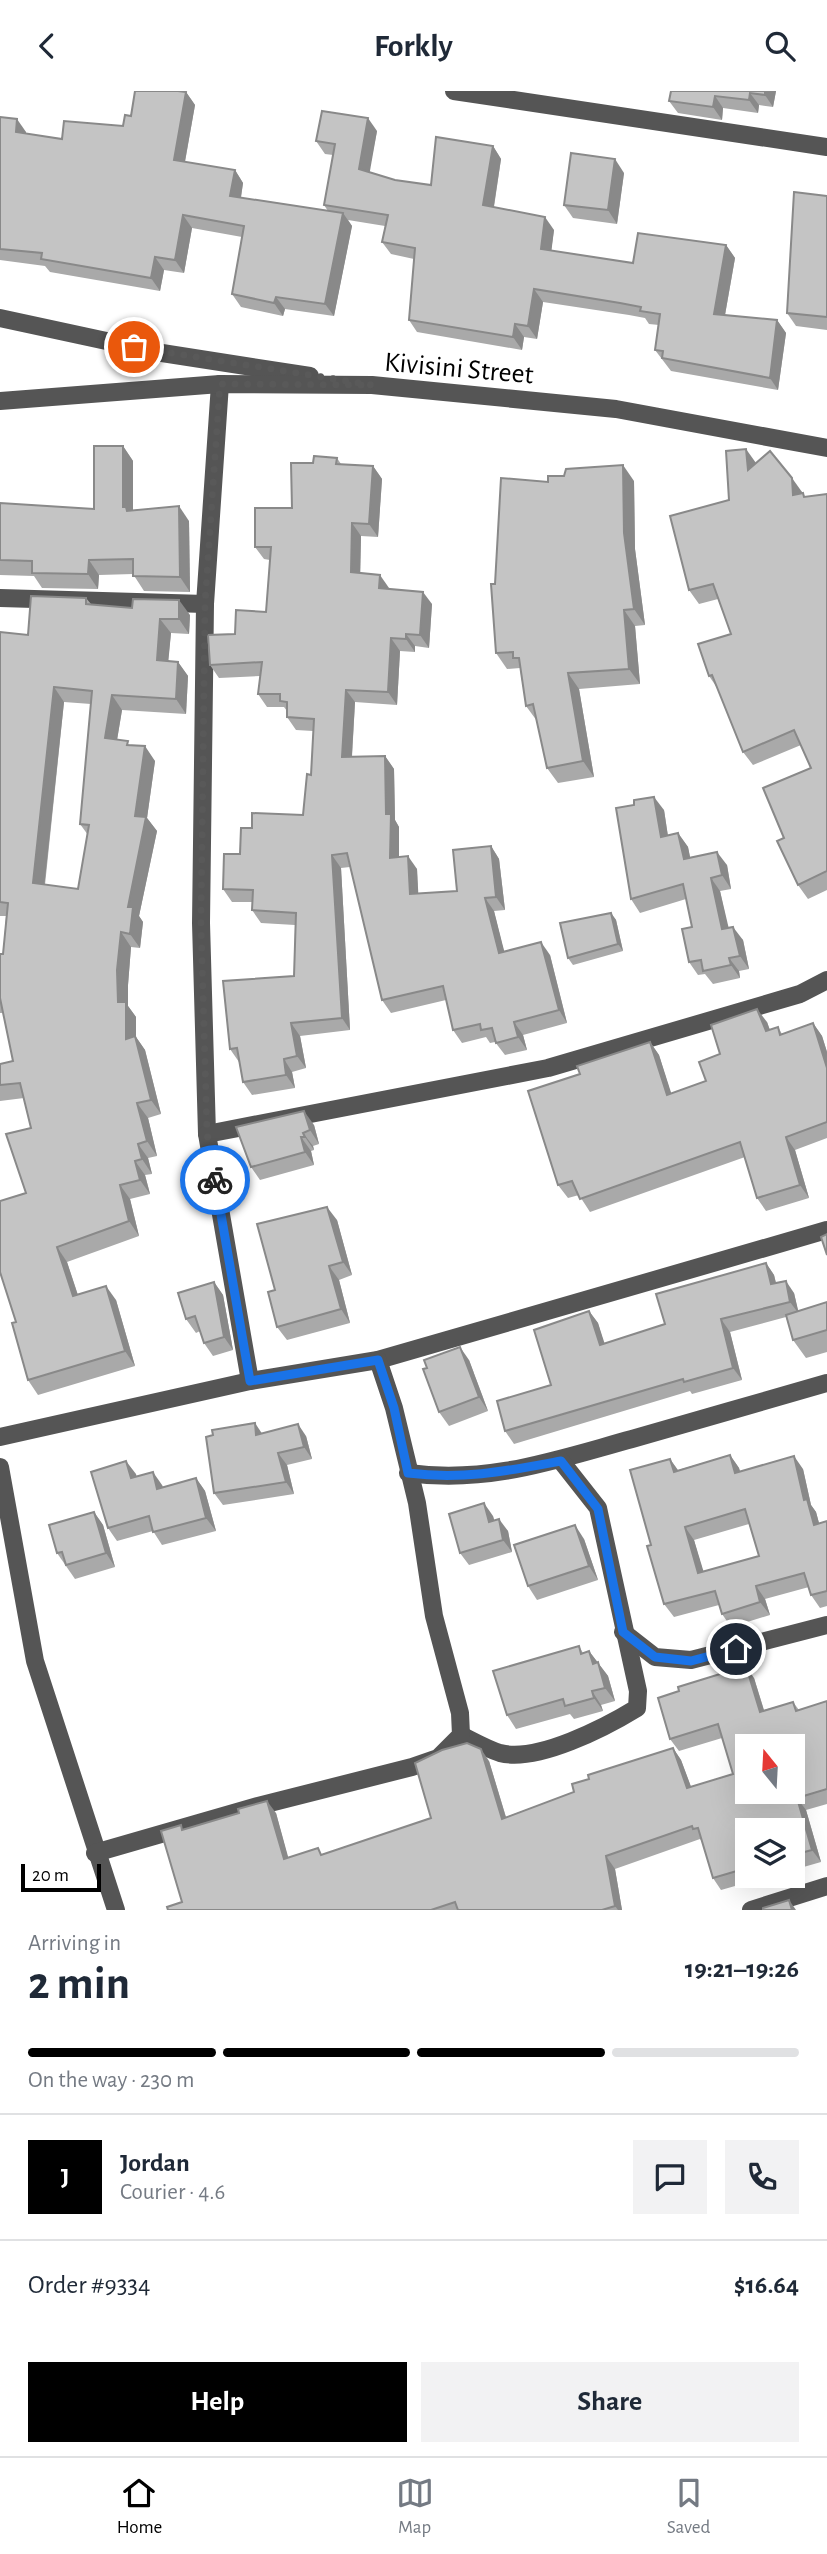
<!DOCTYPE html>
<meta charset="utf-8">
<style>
:root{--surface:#fff;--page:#f2f2f3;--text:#1f2937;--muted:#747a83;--line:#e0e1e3;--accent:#000}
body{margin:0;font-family:"Alegreya Sans",sans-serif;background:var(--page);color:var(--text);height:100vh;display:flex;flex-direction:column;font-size:26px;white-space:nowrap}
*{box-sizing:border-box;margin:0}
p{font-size:23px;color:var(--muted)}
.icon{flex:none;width:38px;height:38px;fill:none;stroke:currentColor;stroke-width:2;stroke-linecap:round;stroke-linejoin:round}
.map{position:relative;height:1819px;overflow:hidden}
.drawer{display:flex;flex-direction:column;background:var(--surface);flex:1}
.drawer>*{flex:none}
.needle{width:46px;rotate:342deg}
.controls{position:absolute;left:735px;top:1643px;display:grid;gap:14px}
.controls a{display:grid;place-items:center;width:70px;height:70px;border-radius:0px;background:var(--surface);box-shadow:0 7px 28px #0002;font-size:35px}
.scale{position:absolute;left:21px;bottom:18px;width:80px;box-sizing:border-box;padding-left:7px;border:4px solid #000;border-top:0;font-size:19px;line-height:24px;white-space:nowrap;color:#000;-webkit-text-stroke:5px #fff;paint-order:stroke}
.pin{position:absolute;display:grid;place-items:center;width:60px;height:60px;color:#fff;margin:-30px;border:4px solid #fff;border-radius:50%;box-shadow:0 2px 7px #0007}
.courier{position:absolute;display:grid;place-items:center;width:70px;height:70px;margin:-35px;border:5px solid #1a73e8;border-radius:50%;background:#fff;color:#222;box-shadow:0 2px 9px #0007}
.summary em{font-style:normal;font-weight:700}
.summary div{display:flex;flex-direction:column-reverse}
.summary{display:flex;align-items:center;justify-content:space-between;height:119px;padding:0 28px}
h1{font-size:46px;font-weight:700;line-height:52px}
.bar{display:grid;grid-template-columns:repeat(4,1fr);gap:10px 7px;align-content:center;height:84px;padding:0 28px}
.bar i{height:9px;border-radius:5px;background:var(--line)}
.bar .on{background:var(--accent)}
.bar p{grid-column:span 4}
.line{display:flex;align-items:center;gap:18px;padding:0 28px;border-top:2px solid var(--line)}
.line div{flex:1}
.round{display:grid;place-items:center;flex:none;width:74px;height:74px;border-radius:0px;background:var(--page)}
.action{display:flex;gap:14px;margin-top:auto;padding:14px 28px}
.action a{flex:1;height:80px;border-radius:0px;background:var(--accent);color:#fff;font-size:28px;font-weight:700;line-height:80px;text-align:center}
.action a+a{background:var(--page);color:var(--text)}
header{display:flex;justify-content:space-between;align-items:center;height:91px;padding:0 28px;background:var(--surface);font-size:32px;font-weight:700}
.menu{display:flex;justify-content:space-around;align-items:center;height:98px;border-top:2px solid var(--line);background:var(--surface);font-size:19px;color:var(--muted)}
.menu a{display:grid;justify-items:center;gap:4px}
.menu .on{color:var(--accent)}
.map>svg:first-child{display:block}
</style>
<header><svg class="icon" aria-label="back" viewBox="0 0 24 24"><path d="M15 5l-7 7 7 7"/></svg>Forkly<svg class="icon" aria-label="search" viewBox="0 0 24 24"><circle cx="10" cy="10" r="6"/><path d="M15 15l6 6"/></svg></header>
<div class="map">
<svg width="827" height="1819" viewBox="0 0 827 1819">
<rect width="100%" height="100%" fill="#fff"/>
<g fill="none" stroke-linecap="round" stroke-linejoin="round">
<g stroke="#555" stroke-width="18">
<path d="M454,0L827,56"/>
<path d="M0,227L162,262L310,285"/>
<path d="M220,293L205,513L201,832L207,1043L250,1290"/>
<path d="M0,310L220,293L372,294L616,318L827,357"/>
<path d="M0,507L205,513"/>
<path d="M207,1043L548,977L800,903L827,889"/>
<path d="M0,1346L250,1290L378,1269L827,1139"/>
<path d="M0,1376L35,1570L116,1819"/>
<path d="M408,1382C489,1393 555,1369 632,1348C697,1329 762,1311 827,1292"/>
<path d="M623,1541L655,1566L691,1569L827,1534"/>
<path d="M461,1644C473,1650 487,1658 500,1662C537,1672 606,1636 637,1617L638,1600L598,1417L561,1370"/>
<path d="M95,1762L258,1715L412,1676L438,1667L461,1644L460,1622L434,1525L417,1412L394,1317L378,1269"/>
<path d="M751,1819L827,1795"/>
</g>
</g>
<g fill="#a9a9a9" fill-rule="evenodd">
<path d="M671,0H776L773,16L759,14L758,22L723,17L722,29L678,22L669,10Z"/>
<path d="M186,1L195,14L185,71L235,79L243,92L241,107L328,120L324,114L333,64L325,63L316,50L377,40L369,81L395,89L431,94L493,55L501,68L494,116L554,139L551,160L633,172L726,154L735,167L725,224L777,229L786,242L778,299L671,280L655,259L659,234L649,233L645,227L629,224L543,211L537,248L524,246L522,259L417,241L409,229L414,168L391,163L382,151L385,135L348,129L352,135L334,225L285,218L283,225L241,216L232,203L242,146L192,137L184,182L164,179L160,200L50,181L45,175L0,169V26L26,41V43L62,48L123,35L131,25Z"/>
<path d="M624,82L617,133L573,127L564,114Z"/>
<path d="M827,105V239L796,235L787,222Z"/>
<path d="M123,355L133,370V419L189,430L190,501L144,500L133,483L99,484L98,498L42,497L34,485L0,484V412L94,418Z"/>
<path d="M337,367L341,373L373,375L382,388L378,446L361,445L360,482L389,498L432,513L429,557L415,555V561L400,560L397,614L355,611L352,666L385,665L394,678L395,729L399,736V766L417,778L418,803L457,800L491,755L499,768L505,819L494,820L504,861L550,864L567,932L523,944L527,959L505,964L495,951L490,952L486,946L462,952L453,939L446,909L391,922L382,909L350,776L341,777L350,939L300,945L306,977L292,981L295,997L252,1004L243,991L239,971L230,958L294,885L295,834L261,832L252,819V811H232L223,798L252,737L303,724L311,684L313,640L296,639L287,626V620L284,616H267L258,603L260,585L219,587L210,574L235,543L266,521L270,469L264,468L255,456L292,417L313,372Z"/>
<path d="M756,372L802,401L805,406L827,403V799L808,808L798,794L784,747L811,677L801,654L753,674L743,661L718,598L709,585L731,543L718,508L699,513L689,499L729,409Z"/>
<path d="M634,390L635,458L645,534L635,535L640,593L579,598L594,686L558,692L547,677L537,630L526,615L520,578V577L507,578L496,562L548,391Z"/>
<path d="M86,507L91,513L190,524L189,543L171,542L168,570L178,571L188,585L186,623L122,619L117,649L130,654L155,670L147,727L157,740L139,825L143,831L140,857L131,856L128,894V915L136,926V946L145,959L161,1023L148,1027L157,1065L148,1067L152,1083L145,1084L150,1103L130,1108L139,1145L67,1171L78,1204L116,1209L135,1275L38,1304L28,1289L16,1231L31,1037L24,1007L0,1010V973L13,970L3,922H0V863H3L6,825H0V541L28,544ZM64,611L91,613L80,733L88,744L78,798L45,794Z"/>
<path d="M634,714L664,719L668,745L678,742L688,756L690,766L727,774L731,798L720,800L728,837L743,849L749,878L739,880L740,887L713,893L705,883L698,884L689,871L692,836L686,808L640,822L631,808Z"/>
<path d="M611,822L616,829L623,860L573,874L568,867Z"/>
<path d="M767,931L770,939L778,936L782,943L813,932L822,945L827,961V1047L795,1059L809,1107L766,1120L757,1107L745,1066L590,1121L579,1104L568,1107L558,1094L580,983L650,951L659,964L671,1003L706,990L720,963Z"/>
<path d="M314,1034L319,1053L313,1055L314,1059L311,1060L314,1074L260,1089L251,1076Z"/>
<path d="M337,1129L352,1184L339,1189L350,1232L287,1249L277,1236L275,1199Z"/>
<path d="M766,1172L774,1184L776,1192L794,1202L798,1220L827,1211V1261L806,1267L793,1249L786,1226L730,1241L742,1289L692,1303L690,1300L514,1353L505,1340L551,1294L589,1220L598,1232L604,1253L665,1233Z"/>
<path d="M214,1191L223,1204L233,1259L213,1265L204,1252L200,1240L196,1242L186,1228Z"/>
<path d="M469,1269L488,1320L449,1335L439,1321L427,1277Z"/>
<path d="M262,1343L306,1345L312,1368L287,1374L294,1403L223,1414L214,1402Z"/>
<path d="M730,1364L739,1377L740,1380L803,1378L811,1414L816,1421L819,1432L827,1430V1515L820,1517L811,1504L809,1496L765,1508L770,1524L731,1536L722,1523L719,1514L674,1526L664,1513L651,1454L670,1368L678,1379ZM749,1433L759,1465L703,1481L694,1449Z"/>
<path d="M136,1383V1386L162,1394L163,1396L196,1387L205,1400L216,1440L162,1454L153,1440L117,1450L108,1437Z"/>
<path d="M94,1421L103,1434L115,1476L75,1488L57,1462Z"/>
<path d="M493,1425L494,1429L508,1440L512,1461L469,1474L460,1462Z"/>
<path d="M584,1448L598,1489L537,1509L528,1495Z"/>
<path d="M579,1555L583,1562L589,1560L608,1585L615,1610L601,1614L603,1620L574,1628L570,1623L516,1638L507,1624Z"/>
<path d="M754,1587L764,1619L793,1611L799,1619L827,1610V1713L806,1719L821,1771L793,1779V1740H747V1785H770L721,1799L713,1787L702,1750L700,1748L615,1778L622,1819H168L182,1811L183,1738L276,1722L288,1767L323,1763L431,1727L489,1670L506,1726L574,1701L589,1688L673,1657L681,1669L691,1696L733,1683L722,1647L679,1660L670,1648Z"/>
</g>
<g fill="#898989">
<path d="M765,0H776L773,16L765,4Z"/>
<path d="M186,1L195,14L183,81L174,69Z"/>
<path d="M750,2L759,14L758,22L749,9Z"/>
<path d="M715,5L723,17L722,29L713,16Z"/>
<path d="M368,27L377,40L368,91L359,78Z"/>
<path d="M17,28L26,41L25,54L16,41Z"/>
<path d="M493,55L501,68L492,127L483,114Z"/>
<path d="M615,68L624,82L617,133L608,119Z"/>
<path d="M235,79L243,92L239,118L230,105Z"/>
<path d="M343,122L352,135L334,225L325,213Z"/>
<path d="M183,124L192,137L184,182L175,169Z"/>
<path d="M545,126L554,139L550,171L541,158Z"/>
<path d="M726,154L735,167L723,235L714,223Z"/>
<path d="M155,166L164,179L160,200L151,187Z"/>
<path d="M534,198L543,211L537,248L528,235Z"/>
<path d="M276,206L285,218L283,225L274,212Z"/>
<path d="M777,229L786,242L778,299L770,287Z"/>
<path d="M515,233L524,246L522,259L513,246Z"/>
<path d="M123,355L133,370V426L123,416Z"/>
<path d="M746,358L756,372L748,379Z"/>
<path d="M623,374L634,390L635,458L645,534L634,518L624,442Z"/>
<path d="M373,375L382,388L378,446L369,433Z"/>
<path d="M792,387L802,401L803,418L793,404Z"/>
<path d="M179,415L189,430L190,501L180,486Z"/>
<path d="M352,432L361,445L360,494L351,481Z"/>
<path d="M89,469L99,484L98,498L88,483Z"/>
<path d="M380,484L389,497H379Z"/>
<path d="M423,501L432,513L429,557L420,544Z"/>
<path d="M179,509L190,524L189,543L179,528Z"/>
<path d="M624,519L635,535L640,593L629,578Z"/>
<path d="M160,528L171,542L167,584L157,569Z"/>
<path d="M406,543L415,555V561L406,548Z"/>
<path d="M391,547L400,560L397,614L388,601Z"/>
<path d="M178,571L188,585L186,623L176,608Z"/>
<path d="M568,582L579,598L594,686L583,670Z"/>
<path d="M54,596L64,611L43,807L33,792Z"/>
<path d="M346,599L355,611L351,679L342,666Z"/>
<path d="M112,604L122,619L115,661L105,647Z"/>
<path d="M145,655L155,670L147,727L157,740L139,825L143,831L140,857L130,843L128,816L135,725Z"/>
<path d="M385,665L394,678L395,729L399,736V780L390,767L386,723Z"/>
<path d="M654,706L664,719L670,759L661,746Z"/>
<path d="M678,742L688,756L693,781L684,768Z"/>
<path d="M491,755L499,768L505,819L496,806Z"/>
<path d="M717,761L727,774L731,798L722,784Z"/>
<path d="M332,764L341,777L350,939L342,927Z"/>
<path d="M408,765L417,778L419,816L410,803Z"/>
<path d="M711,787L720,800L732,851L722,838Z"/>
<path d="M485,807L494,820L508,875L499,862Z"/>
<path d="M611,822L616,829L623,860L618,853Z"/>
<path d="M733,836L743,849L749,878L740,865Z"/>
<path d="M121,841L131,856L128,894V915L136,926V946L145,959L161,1023L151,1009L126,948L118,911L117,879Z"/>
<path d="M541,851L550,864L567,932L559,919Z"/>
<path d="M729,867L739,880L740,887L731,874Z"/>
<path d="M757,918L767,931L775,954L766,940Z"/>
<path d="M514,931L523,944L527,959L518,946Z"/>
<path d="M291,932L300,945L306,977L297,965Z"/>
<path d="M813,932L822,945L827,961V977Z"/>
<path d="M650,951L659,964L676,1017L667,1004Z"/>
<path d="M284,968L292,981L295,997L286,984Z"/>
<path d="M137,1012L148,1027L157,1065L147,1050Z"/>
<path d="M304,1020L314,1034L319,1053L310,1039Z"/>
<path d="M303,1042L313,1055L314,1059L305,1046Z"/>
<path d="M301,1046L311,1060L314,1074L305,1061Z"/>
<path d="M786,1046L795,1059L809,1107L800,1094Z"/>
<path d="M138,1053L148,1067L152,1083L142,1068Z"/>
<path d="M135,1070L145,1084L150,1103L140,1089Z"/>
<path d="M120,1094L130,1108L139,1145L129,1130Z"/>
<path d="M327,1116L337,1129L352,1184L343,1171Z"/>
<path d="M57,1156L67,1171L83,1220L73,1205Z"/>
<path d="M766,1172L774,1184L779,1205L771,1193Z"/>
<path d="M329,1175L339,1189L350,1232L341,1218Z"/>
<path d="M786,1190L794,1202L799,1223L790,1211Z"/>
<path d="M214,1191L223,1204L233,1259L224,1246Z"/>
<path d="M106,1195L116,1209L135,1275L125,1260Z"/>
<path d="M589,1220L598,1232L609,1266L600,1254Z"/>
<path d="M721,1228L730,1241L742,1289L733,1277Z"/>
<path d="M460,1256L469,1269L488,1320L479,1306Z"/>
<path d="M255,1332L263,1344H256Z"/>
<path d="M298,1333L306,1345L312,1368L304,1356Z"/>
<path d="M278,1362L287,1374L294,1403L286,1391Z"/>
<path d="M730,1364L739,1377L744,1395L735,1382Z"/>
<path d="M794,1365L803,1378L811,1414L816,1421L823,1447L814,1434L804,1409Z"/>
<path d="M670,1368L679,1381H674Z"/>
<path d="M126,1370L136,1383L140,1400L131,1387Z"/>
<path d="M153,1381L162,1394L167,1411L157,1398Z"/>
<path d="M196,1387L205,1400L216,1440L206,1427Z"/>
<path d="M484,1412L493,1425L498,1443L489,1431Z"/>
<path d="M94,1421L103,1434L115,1476L106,1462Z"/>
<path d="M499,1428L508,1440L512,1461L503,1449Z"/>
<path d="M575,1434L584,1448L598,1489L589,1475Z"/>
<path d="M685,1436L694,1449L708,1495L698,1482Z"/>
<path d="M756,1495L765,1508L770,1524L760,1511Z"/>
<path d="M589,1560L608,1585L615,1610L605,1597L593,1573Z"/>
<path d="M746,1575L754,1587L768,1633L760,1621Z"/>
<path d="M592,1600L601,1614L603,1620L594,1607Z"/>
<path d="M673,1657L681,1669L696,1709L687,1697Z"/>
<path d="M481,1658L489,1670L510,1740L502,1728Z"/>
<path d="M797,1707L806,1719L821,1771L812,1759Z"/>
<path d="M267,1710L276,1722L292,1780L284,1768Z"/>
<path d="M606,1765L615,1778L622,1819H618L615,1815Z"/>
<path d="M789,1809L796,1819H792Z"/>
</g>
<g fill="#c4c4c4" stroke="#898989" stroke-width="2" fill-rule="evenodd">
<path d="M135,0H178L186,1L174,69L235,79L230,105L343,122L325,213L276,206L274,212L232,203L244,135L183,124L175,169L155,166L151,187L41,168L42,162L0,158V26L17,28L16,41L62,48L64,30L123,35L125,24L131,25Z"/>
<path d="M671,0H765V4L750,2L749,9L715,5L713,16L669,10Z"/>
<path d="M322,20L368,27L359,78L395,89L431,94L436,46L493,55L483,114L545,126L541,158L633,172L638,142L726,154L714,223L777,229L770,287L662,267L663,260L655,259L660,223L640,220L641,216L620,212L534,198L528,235L515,233L513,246L409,229L415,157L382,151L388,124L324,114L335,53L316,50Z"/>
<path d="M571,62L615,68L608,119L564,114Z"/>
<path d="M794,101L827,105V226L787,222Z"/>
<path d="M94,355H123V416H126L127,420L179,415L180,486L133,485V468L89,469L88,483L32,482V470L0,469V412L94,418Z"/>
<path d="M746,358L748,379L770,360L792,387L793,404L803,402L804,406L827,403V780L798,794L777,750L784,747L763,697L811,677L794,639L743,661L712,584L709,585L698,553L731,543L713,493L689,499L670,425L729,409L726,360Z"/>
<path d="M314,365L337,367L336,373L373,375L369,433L352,432L351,481L380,484L379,497L423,501L420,544L406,543V548L391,547L388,601L346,599L342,666L385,665L386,723H391L390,767L408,765L410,803L457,800L453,759L491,755L496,806L485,807L499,862L541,851L559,919L514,931L518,946L496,952L492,937L481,939L480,933L453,939L443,895L382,909L347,762L332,764L342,927L291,932L297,965L284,968L286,984L243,991L237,957L230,958L223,890L294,885L296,822L252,819L253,799L223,798L224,763H240L241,737H252V722L303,724L307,683L311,684L314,628L287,626V611L280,610V603H258L262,571L210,574L208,544L235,543L236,519L266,521L271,456H255V417H292L291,372H313Z"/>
<path d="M623,374L624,442L634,518L624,519L629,578L568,582L583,670L547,677L533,613L526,615L519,567H513V561L496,562L491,493H495L501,387L548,391V385H564L566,378Z"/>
<path d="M31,505L86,507V513L132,517L133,508L179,509V528H160L157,569L178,571L176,608L112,604L105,647L128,650L127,654L145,655L135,725L146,726L128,816H133L130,843L121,841L117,879L118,911H126V948L135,945L151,1009L137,1012L147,1050L138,1053L142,1068L135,1070L140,1089L120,1094L129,1130L57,1156L73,1205L106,1195L125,1260L28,1289L12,1232L16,1231L0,1181V1110L26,1102L6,1043L31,1037L20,992L0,994V973L13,970L0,907V863H3L8,812L0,811V541L28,544ZM54,596L92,600L80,733L89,734L78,798L33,792Z"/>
<path d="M654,706L661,746L678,742L684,768L717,761L722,784L711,787L722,838L733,836L740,865L729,867L731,874L703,880L701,869L689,871L682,838L692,836L683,793L631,808L616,717L634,714V709Z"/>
<path d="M611,822L618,853L568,867L560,832Z"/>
<path d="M757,918L766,940L778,936L780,944L813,932L827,977V1031L786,1046L800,1094L757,1107L740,1051L580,1108L572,1090L558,1094L528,1000L580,983L577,975L650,951L667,1004L706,990L699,971L720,963L711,934Z"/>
<path d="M304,1020L310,1039L303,1042L305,1046H301L305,1061L251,1076L236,1036Z"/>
<path d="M327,1116L343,1171L329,1175L341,1218L277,1236L268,1201L275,1199L257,1133Z"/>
<path d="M827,1143V1164L821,1146Z"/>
<path d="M766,1172L771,1193L786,1190L790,1211L721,1228L733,1277L684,1291L683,1288L505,1340L497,1310L551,1294L534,1239L589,1220L600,1254L665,1233L656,1203Z"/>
<path d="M214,1191L224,1246L204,1252L195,1225L186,1228L178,1202Z"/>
<path d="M827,1211V1239L793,1249L786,1224Z"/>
<path d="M460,1256L479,1306L439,1321L423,1278L427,1277L424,1269Z"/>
<path d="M255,1332L256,1344L298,1333L304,1356L278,1362L286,1391L214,1402L206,1346L213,1344L212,1339Z"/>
<path d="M730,1364L735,1382L794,1365L804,1409L807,1408L814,1434L827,1430V1500L811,1504L804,1482L756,1495L760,1511L722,1523L715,1500L664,1513L647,1455L651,1454L630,1379L670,1368L674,1381ZM745,1418L759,1465L698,1482L685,1436Z"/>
<path d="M126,1370L131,1387L153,1381L157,1398L196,1387L206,1427L153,1441L149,1425L108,1437L91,1381Z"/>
<path d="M484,1412L489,1431L499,1428L503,1449L460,1462L449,1423Z"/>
<path d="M94,1421L106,1462L66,1474L62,1461L57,1462L49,1434Z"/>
<path d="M575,1434L589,1475L528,1495L514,1454Z"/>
<path d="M579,1555L581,1563L589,1560L593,1573L598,1571L605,1597L592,1600L594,1607L565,1615L563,1608L507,1624L493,1580Z"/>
<path d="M746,1575L760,1621L793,1611L796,1620L827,1610V1698L797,1707L812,1759L793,1764V1740H747V1777L713,1787L698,1737L693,1738L692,1735L606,1765L615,1815L602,1819H458L455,1811L431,1819H168L167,1816L182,1811L161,1740L181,1734L182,1739L239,1722L238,1718L267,1710L284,1768L318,1757L321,1764L431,1727L415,1672L442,1659L467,1652L481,1658L502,1728L574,1701L572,1693L589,1688L588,1684L673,1657L687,1697L733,1683L718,1633L670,1648L658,1607L679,1600L678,1596ZM747,1656H793V1701H747Z"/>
<path d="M789,1809L792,1819H763V1817Z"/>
</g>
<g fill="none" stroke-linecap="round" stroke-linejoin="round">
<path stroke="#595959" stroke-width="7" stroke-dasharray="0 12.6" d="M134,256L372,294L220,293L205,513L201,832L207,1042L215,1089"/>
<path stroke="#1a73e8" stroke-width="9" d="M215,1089L250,1290L378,1269L394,1317L408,1382C463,1389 507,1380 561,1370L598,1418L623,1541L655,1566L691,1570L736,1558"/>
</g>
<g text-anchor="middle" stroke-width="6" stroke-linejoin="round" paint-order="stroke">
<g font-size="28" fill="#000" stroke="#fff">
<text transform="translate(459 276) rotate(5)" y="10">Kivisini Street</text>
</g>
</g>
</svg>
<div class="controls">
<a><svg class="needle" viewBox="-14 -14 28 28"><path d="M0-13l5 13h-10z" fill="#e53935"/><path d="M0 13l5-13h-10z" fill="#747a83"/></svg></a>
<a><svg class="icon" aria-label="layers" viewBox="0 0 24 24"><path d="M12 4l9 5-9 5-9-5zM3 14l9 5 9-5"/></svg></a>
</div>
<div class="scale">20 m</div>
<div class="pin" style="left:134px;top:256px;background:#ea580c"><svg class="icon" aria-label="bag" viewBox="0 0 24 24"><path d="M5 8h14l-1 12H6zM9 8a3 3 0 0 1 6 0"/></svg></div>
<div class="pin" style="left:736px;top:1558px;background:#1f2937"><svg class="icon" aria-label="home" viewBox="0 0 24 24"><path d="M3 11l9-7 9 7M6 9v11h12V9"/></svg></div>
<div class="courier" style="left:215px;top:1089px"><svg class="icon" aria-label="bike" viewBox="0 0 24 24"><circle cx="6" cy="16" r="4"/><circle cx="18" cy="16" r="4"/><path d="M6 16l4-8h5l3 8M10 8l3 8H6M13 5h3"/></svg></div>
</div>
<section class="drawer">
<div class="summary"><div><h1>2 min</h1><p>Arriving in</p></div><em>19:21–19:26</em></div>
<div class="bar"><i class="on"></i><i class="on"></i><i class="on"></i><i></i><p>On the way · 230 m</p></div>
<div class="line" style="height:126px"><b class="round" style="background:var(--accent);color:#fff">J</b><div><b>Jordan</b><p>Courier · 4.6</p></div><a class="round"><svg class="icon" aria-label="chat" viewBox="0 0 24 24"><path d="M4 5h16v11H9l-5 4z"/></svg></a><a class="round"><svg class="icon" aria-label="phone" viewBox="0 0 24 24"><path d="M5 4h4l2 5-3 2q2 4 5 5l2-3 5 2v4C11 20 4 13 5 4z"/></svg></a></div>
<div class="line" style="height:91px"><div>Order #9334</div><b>$16.64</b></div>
<div class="action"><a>Help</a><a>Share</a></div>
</section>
<nav class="menu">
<a class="on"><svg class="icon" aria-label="home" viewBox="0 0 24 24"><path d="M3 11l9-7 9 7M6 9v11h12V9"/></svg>Home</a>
<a><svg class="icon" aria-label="map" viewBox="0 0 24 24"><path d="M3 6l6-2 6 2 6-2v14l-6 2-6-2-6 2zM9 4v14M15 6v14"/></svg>Map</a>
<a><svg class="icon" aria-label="saved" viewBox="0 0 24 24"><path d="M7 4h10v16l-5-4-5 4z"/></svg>Saved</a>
</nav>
